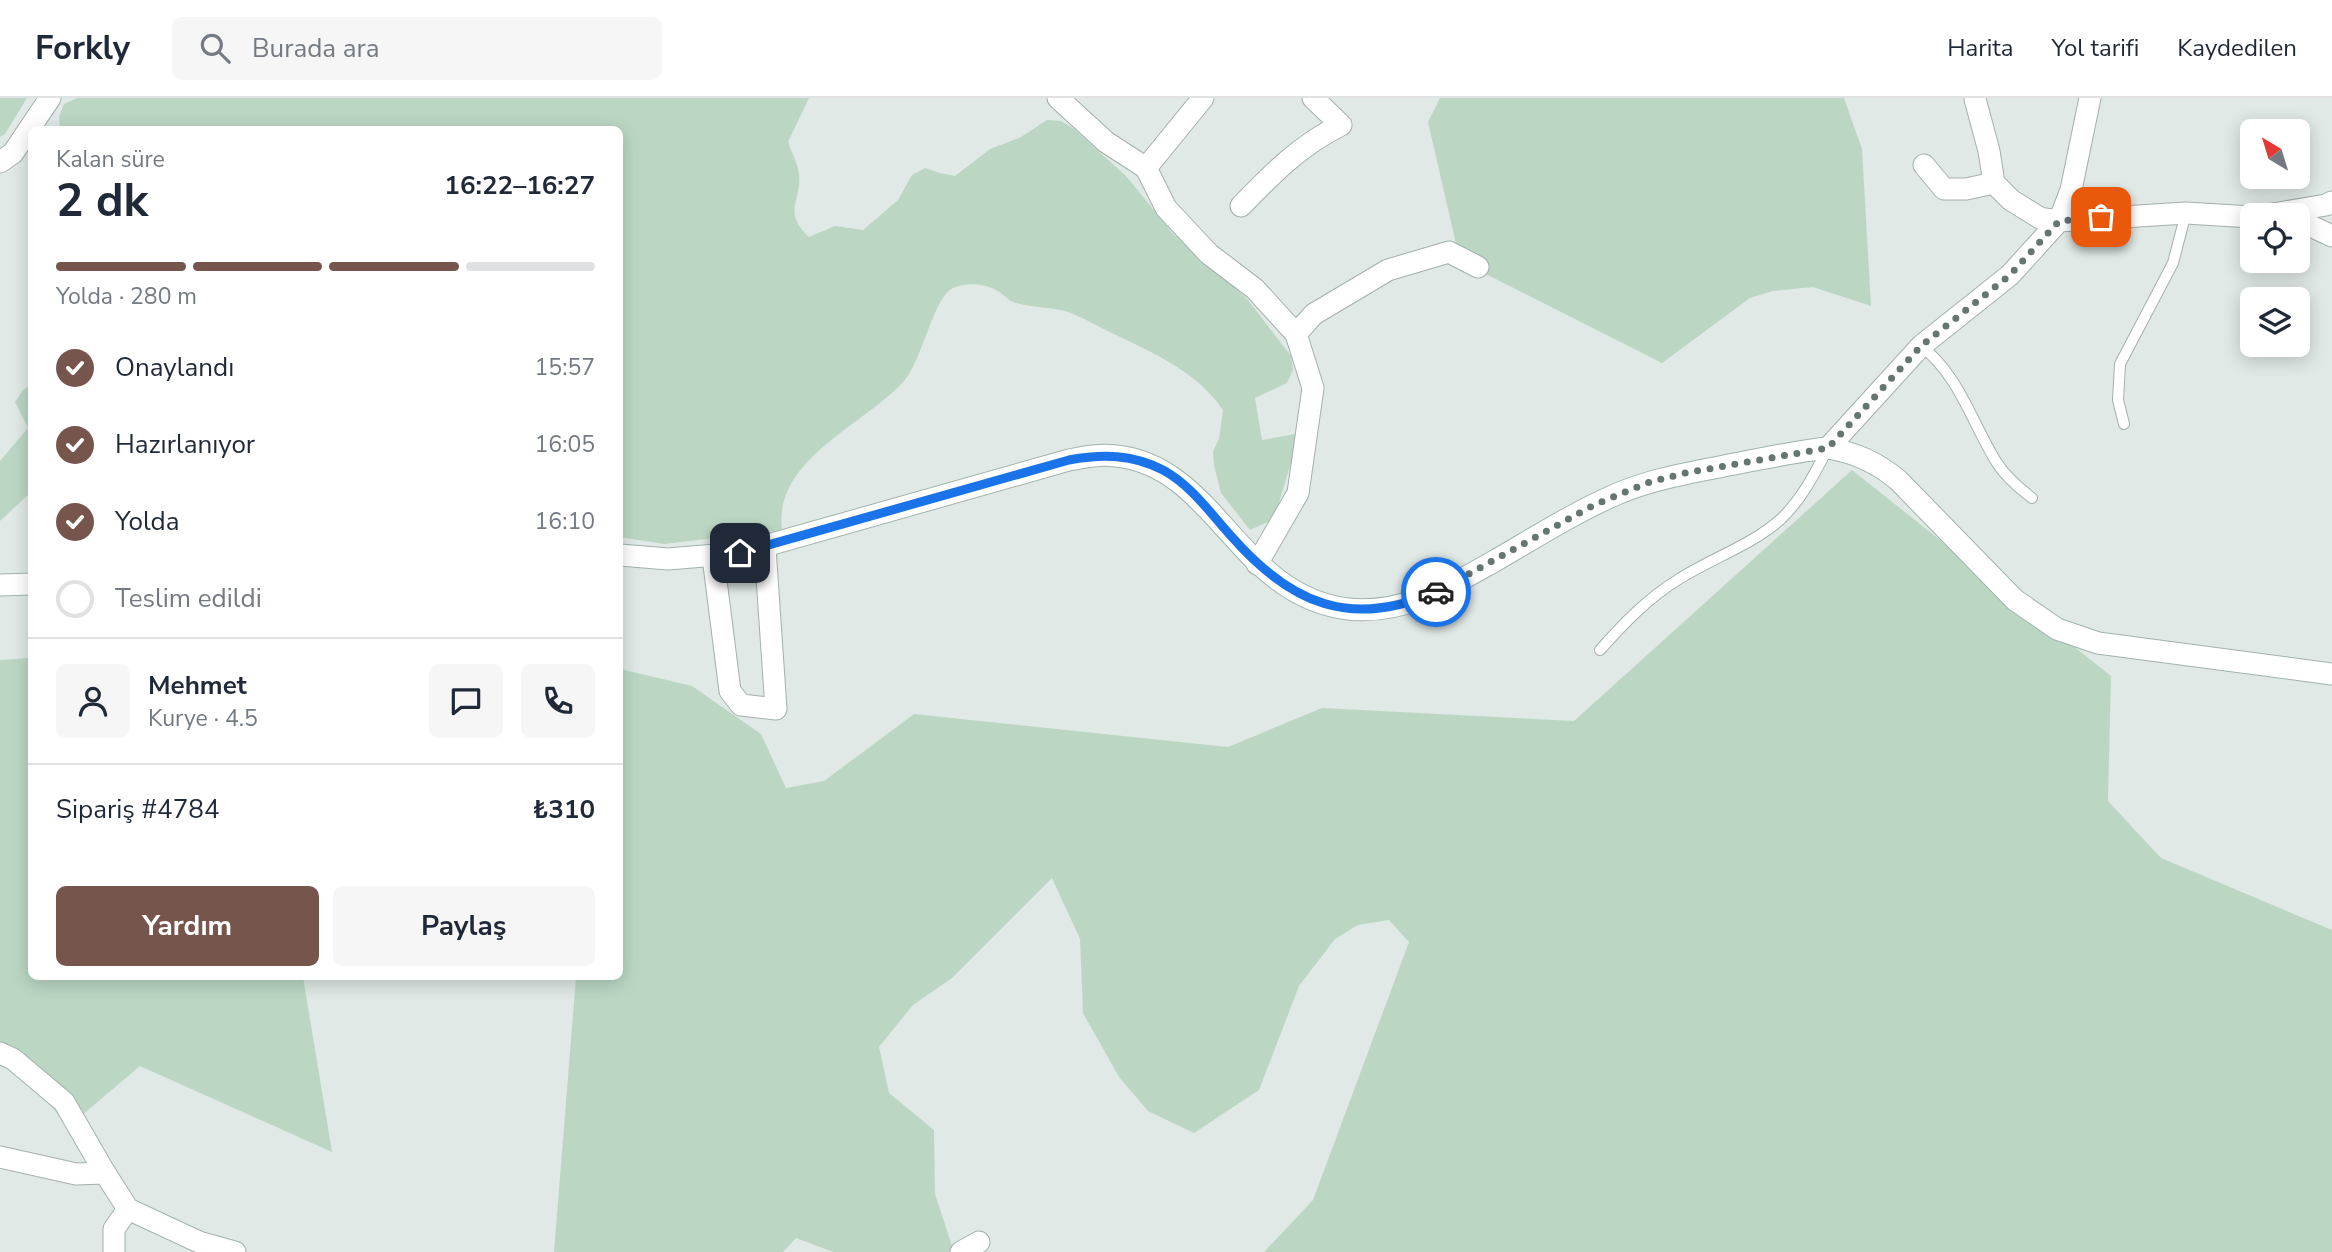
<!DOCTYPE html>
<html lang="tr">
<meta charset="utf-8">
<style>
:root{--surface:#fff;--page:#f6f6f7;--text:#1f2937;--muted:#747a83;--line:#e0e1e3;--accent:#76554c}
body{margin:0;font-family:"Nunito Sans",sans-serif;background:var(--page);color:var(--text);height:100vh;display:flex;flex-direction:column;font-size:26px;white-space:nowrap}
*{box-sizing:border-box;margin:0}
p{font-size:23px;color:var(--muted)}
.icon{flex:none;width:38px;height:38px;fill:none;stroke:currentColor;stroke-width:2;stroke-linecap:round;stroke-linejoin:round}
.map{position:relative;flex:1;overflow:hidden}
.sheet{position:absolute;left:28px;top:28px;width:595px;height:854px;display:flex;flex-direction:column;background:var(--surface);border-radius:10px;box-shadow:0 4px 18px #0003}
.sheet>*{flex:none}
.needle{width:46px;rotate:322deg}
.tools{position:absolute;left:2240px;top:21px;display:grid;gap:14px}
.tools a{display:grid;place-items:center;width:70px;height:70px;border-radius:10px;background:var(--surface);box-shadow:0 4px 18px #0003;font-size:35px}
.pin{position:absolute;display:grid;place-items:center;width:60px;height:60px;color:#fff;margin:-30px;border-radius:14px;box-shadow:0 4px 10px #0006}
.courier{position:absolute;display:grid;place-items:center;width:70px;height:70px;margin:-35px;border:5px solid #1a73e8;border-radius:50%;background:#fff;color:#222;box-shadow:0 2px 9px #0007}
.overview em{font-style:normal;font-weight:700}
.overview div{display:flex;flex-direction:column-reverse}
.overview{display:flex;align-items:center;justify-content:space-between;height:119px;padding:0 28px}
h1{font-size:46px;font-weight:700;line-height:52px}
.bar{display:grid;grid-template-columns:repeat(4,1fr);gap:10px 7px;align-content:center;height:84px;padding:0 28px}
.bar i{height:9px;border-radius:5px;background:var(--line)}
.bar .selected{background:var(--accent)}
.bar p{grid-column:span 4}
.line{display:flex;align-items:center;gap:18px;padding:0 28px;border-top:2px solid var(--line)}
.line div{flex:1}
.round{display:grid;place-items:center;flex:none;width:74px;height:74px;border-radius:10px;background:var(--page)}
ol{padding:0 28px;list-style:none}
li{display:flex;align-items:center;gap:21px;height:77px}
li p{margin-inline-start:auto}
li .icon{padding:7px;border-radius:50%;background:var(--accent);color:#fff;stroke-width:4}
li:last-child{color:var(--muted)}
li i{width:38px;height:38px;border:4px solid var(--line);border-radius:50%}
.button{display:flex;gap:14px;margin-top:auto;padding:14px 28px}
.button a{flex:1;height:80px;border-radius:10px;background:var(--accent);color:#fff;font-size:28px;font-weight:700;line-height:80px;text-align:center}
.button a+a{background:var(--page);color:var(--text)}
header{display:flex;align-items:center;gap:42px;box-sizing:border-box;height:98px;padding:0 35px;background:var(--surface);border-bottom:2px solid var(--line)}
header strong{font-size:33px}
nav{display:flex;gap:38px;margin-inline-start:auto;font-size:24px}
.search{width:490px;height:63px;background:var(--page);display:flex;align-items:center;gap:18px;box-sizing:border-box;padding:0 24px;border-radius:10px;color:var(--muted);font-size:26px}
.map>svg:first-child{display:block}
</style>
<header>
<strong>Forkly</strong>
<div class="search"><svg class="icon" aria-label="search" viewBox="0 0 24 24"><circle cx="10" cy="10" r="6"/><path d="M15 15l6 6"/></svg>Burada ara</div>
<nav><a>Harita</a><a>Yol tarifi</a><a>Kaydedilen</a></nav>
</header>
<div class="map">
<svg width="2332" height="1154" viewBox="0 0 2332 1154">
<rect width="100%" height="100%" fill="#e0e9e5"/>
<g fill="#bbd7c4">
<path d="M0,0H27L5,36L0,39Z"/>
<path d="M77,0H809L788,44C791,53 796,62 798,71C805,100 780,113 809,139L835,128L863,132L898,102L912,77L925,70L940,75L955,78L990,51L1021,39L1047,22L1061,23L1073,30L1127,79L1174,137L1186,144L1248,202L1291,258L1293,272L1287,285L1255,300L1262,342L1295,336L1293,358L1274,421L1250,432L1221,395L1214,367L1213,353L1219,341L1223,312C1197,274 1157,257 1116,237C1100,230 1085,220 1068,214C1054,209 1033,210 1016,205C1008,203 1006,198 999,194C986,185 967,184 953,190C934,198 922,263 904,283C865,327 773,361 782,432L664,446L620,439V32H60L59,19L64,6Z"/>
<path d="M1440,0H1844L1862,51L1871,208L1813,189L1773,193L1750,200L1662,265L1460,163L1428,24Z"/>
<path d="M31,287V394L0,423V363L28,330L15,304L23,292Z"/>
<path d="M1852,372L2111,578L2108,703L2161,760L2332,832V1154H1264L1313,1102L1409,844L1389,822L1358,827L1335,841L1299,888L1259,992L1194,1035L1148,1013L1119,979L1083,915L1080,841L1052,780L952,880L913,907L879,949L889,995L934,1032L935,1096L954,1154H833L796,1140L783,1154H554L576,879L620,878V571L692,588L761,636L786,690L824,683L914,616L1228,649L1322,610L1574,623Z"/>
<path d="M31,560L32,878L303,879L332,1054L140,968L68,1029L18,966L0,959V562Z"/>
</g>
<g fill="none" stroke-linecap="round" stroke-linejoin="round">
<defs>
<g id="lane">
<path d="M1921,248C1959,277 1972,325 1997,365C2006,379 2019,390 2032,400"/>
<path d="M2124,326L2118,302L2120,266L2173,165L2186,115"/>
<path d="M1600,552C1624,525 1648,500 1679,481C1712,460 1752,447 1781,421C1802,401 1815,375 1828,350"/>
</g>
<g id="street">
<path d="M1058,0L1106,44L1146,70"/>
<path d="M1203,0L1146,70L1166,110L1209,156L1255,191L1296,236L1313,290L1298,395L1257,466"/>
<path d="M1975,1L1989,53L1994,85L2011,102L2040,120L2059,123L2071,92L2090,0"/>
<path d="M0,64L13,55L50,0"/>
<path d="M1924,67L1944,91H1966L1994,85"/>
<path d="M1241,108C1273,75 1299,48 1341,27L1313,0"/>
<path d="M2267,117L2326,107L2332,104"/>
<path d="M2298,122L2332,138"/>
<path d="M1296,236L1314,216L1388,172L1449,154L1478,169"/>
<path d="M1828,350L1921,248L2010,177L2059,123L2186,115L2252,119"/>
<path d="M713,459L730,593L741,607L776,611L765,450"/>
<path d="M0,1059L76,1076L105,1075"/>
<path d="M114,1154V1131L128,1111"/>
<path d="M961,1154L979,1144"/>
</g>
<g id="secondary">
<path d="M620,457L668,461L740,455L1069,362C1085,359 1100,356 1116,358C1216,368 1238,498 1348,511C1402,517 1447,490 1491,465C1533,441 1573,415 1617,396C1654,380 1695,374 1734,366C1766,360 1797,353 1828,350C1856,355 1876,364 1898,382L2015,502L2057,531L2098,545L2332,576"/>
<path d="M0,487L32,486"/>
<path d="M0,955L13,961L64,1004L105,1075L128,1111L199,1144L235,1154"/>
</g>
</defs>
<use href="#lane" stroke="#a4b0ac" stroke-width="12"/>
<use href="#street" stroke="#a4b0ac" stroke-width="23"/>
<use href="#secondary" stroke="#a0b3ad" stroke-width="23"/>
<use href="#lane" stroke="#fff" stroke-width="10"/>
<use href="#street" stroke="#fff" stroke-width="21"/>
<use href="#secondary" stroke="#fff" stroke-width="21"/>
</g>
<g fill="none" stroke-linecap="round" stroke-linejoin="round">
<path stroke="#657571" stroke-width="7" stroke-dasharray="0 12.6" d="M1436,494L1594,407L1647,385L1685,375L1828,350L1921,248L2010,177L2059,123L2101,119"/>
<path stroke="#1a73e8" stroke-width="9" d="M740,455L1069,362C1102,356 1132,356 1163,372C1191,387 1211,416 1232,439C1291,506 1351,531 1436,494"/>
</g>
</svg>
<div class="tools">
<a><svg class="needle" viewBox="-14 -14 28 28"><path d="M0-13l5 13h-10z" fill="#e53935"/><path d="M0 13l5-13h-10z" fill="#747a83"/></svg></a>
<a><svg class="icon" aria-label="locate" viewBox="0 0 24 24"><circle cx="12" cy="12" r="6"/><path d="M12 2v4M12 18v4M2 12h4M18 12h4"/></svg></a>
<a><svg class="icon" aria-label="layers" viewBox="0 0 24 24"><path d="M12 4l9 5-9 5-9-5zM3 14l9 5 9-5"/></svg></a>
</div>
<div class="pin" style="left:2101px;top:119px;background:#ea580c"><svg class="icon" aria-label="bag" viewBox="0 0 24 24"><path d="M5 8h14l-1 12H6zM9 8a3 3 0 0 1 6 0"/></svg></div>
<div class="pin" style="left:740px;top:455px;background:#1f2937"><svg class="icon" aria-label="home" viewBox="0 0 24 24"><path d="M3 11l9-7 9 7M6 9v11h12V9"/></svg></div>
<div class="courier" style="left:1436px;top:494px"><svg class="icon" aria-label="car" viewBox="0 0 24 24"><path d="M5 17H2v-5l4-1 3-4h7l3 4 3 1v5h-3M9 17h6M6 11h13"/><circle cx="7" cy="17" r="2"/><circle cx="17" cy="17" r="2"/></svg></div>
<section class="sheet">
<div class="overview"><div><h1>2 dk</h1><p>Kalan süre</p></div><em>16:22–16:27</em></div>
<div class="bar"><i class="selected"></i><i class="selected"></i><i class="selected"></i><i></i><p>Yolda · 280 m</p></div>
<ol>
<li><svg class="icon" aria-label="check" viewBox="0 0 24 24"><path d="M5 12l5 5 9-10"/></svg>Onaylandı<p>15:57</p></li>
<li><svg class="icon" aria-label="check" viewBox="0 0 24 24"><path d="M5 12l5 5 9-10"/></svg>Hazırlanıyor<p>16:05</p></li>
<li><svg class="icon" aria-label="check" viewBox="0 0 24 24"><path d="M5 12l5 5 9-10"/></svg>Yolda<p>16:10</p></li>
<li><i></i>Teslim edildi</li>
</ol>
<div class="line" style="height:126px"><a class="round"><svg class="icon" aria-label="person" viewBox="0 0 24 24"><circle cx="12" cy="8" r="4"/><path d="M4 21q1-7 8-7t8 7"/></svg></a><div><b>Mehmet</b><p>Kurye · 4.5</p></div><a class="round"><svg class="icon" aria-label="chat" viewBox="0 0 24 24"><path d="M4 5h16v11H9l-5 4z"/></svg></a><a class="round"><svg class="icon" aria-label="phone" viewBox="0 0 24 24"><path d="M5 4h4l2 5-3 2q2 4 5 5l2-3 5 2v4C11 20 4 13 5 4z"/></svg></a></div>
<div class="line" style="height:91px"><div>Sipariş #4784</div><b>₺310</b></div>
<div class="button"><a>Yardım</a><a>Paylaş</a></div>
</section>
</div>
